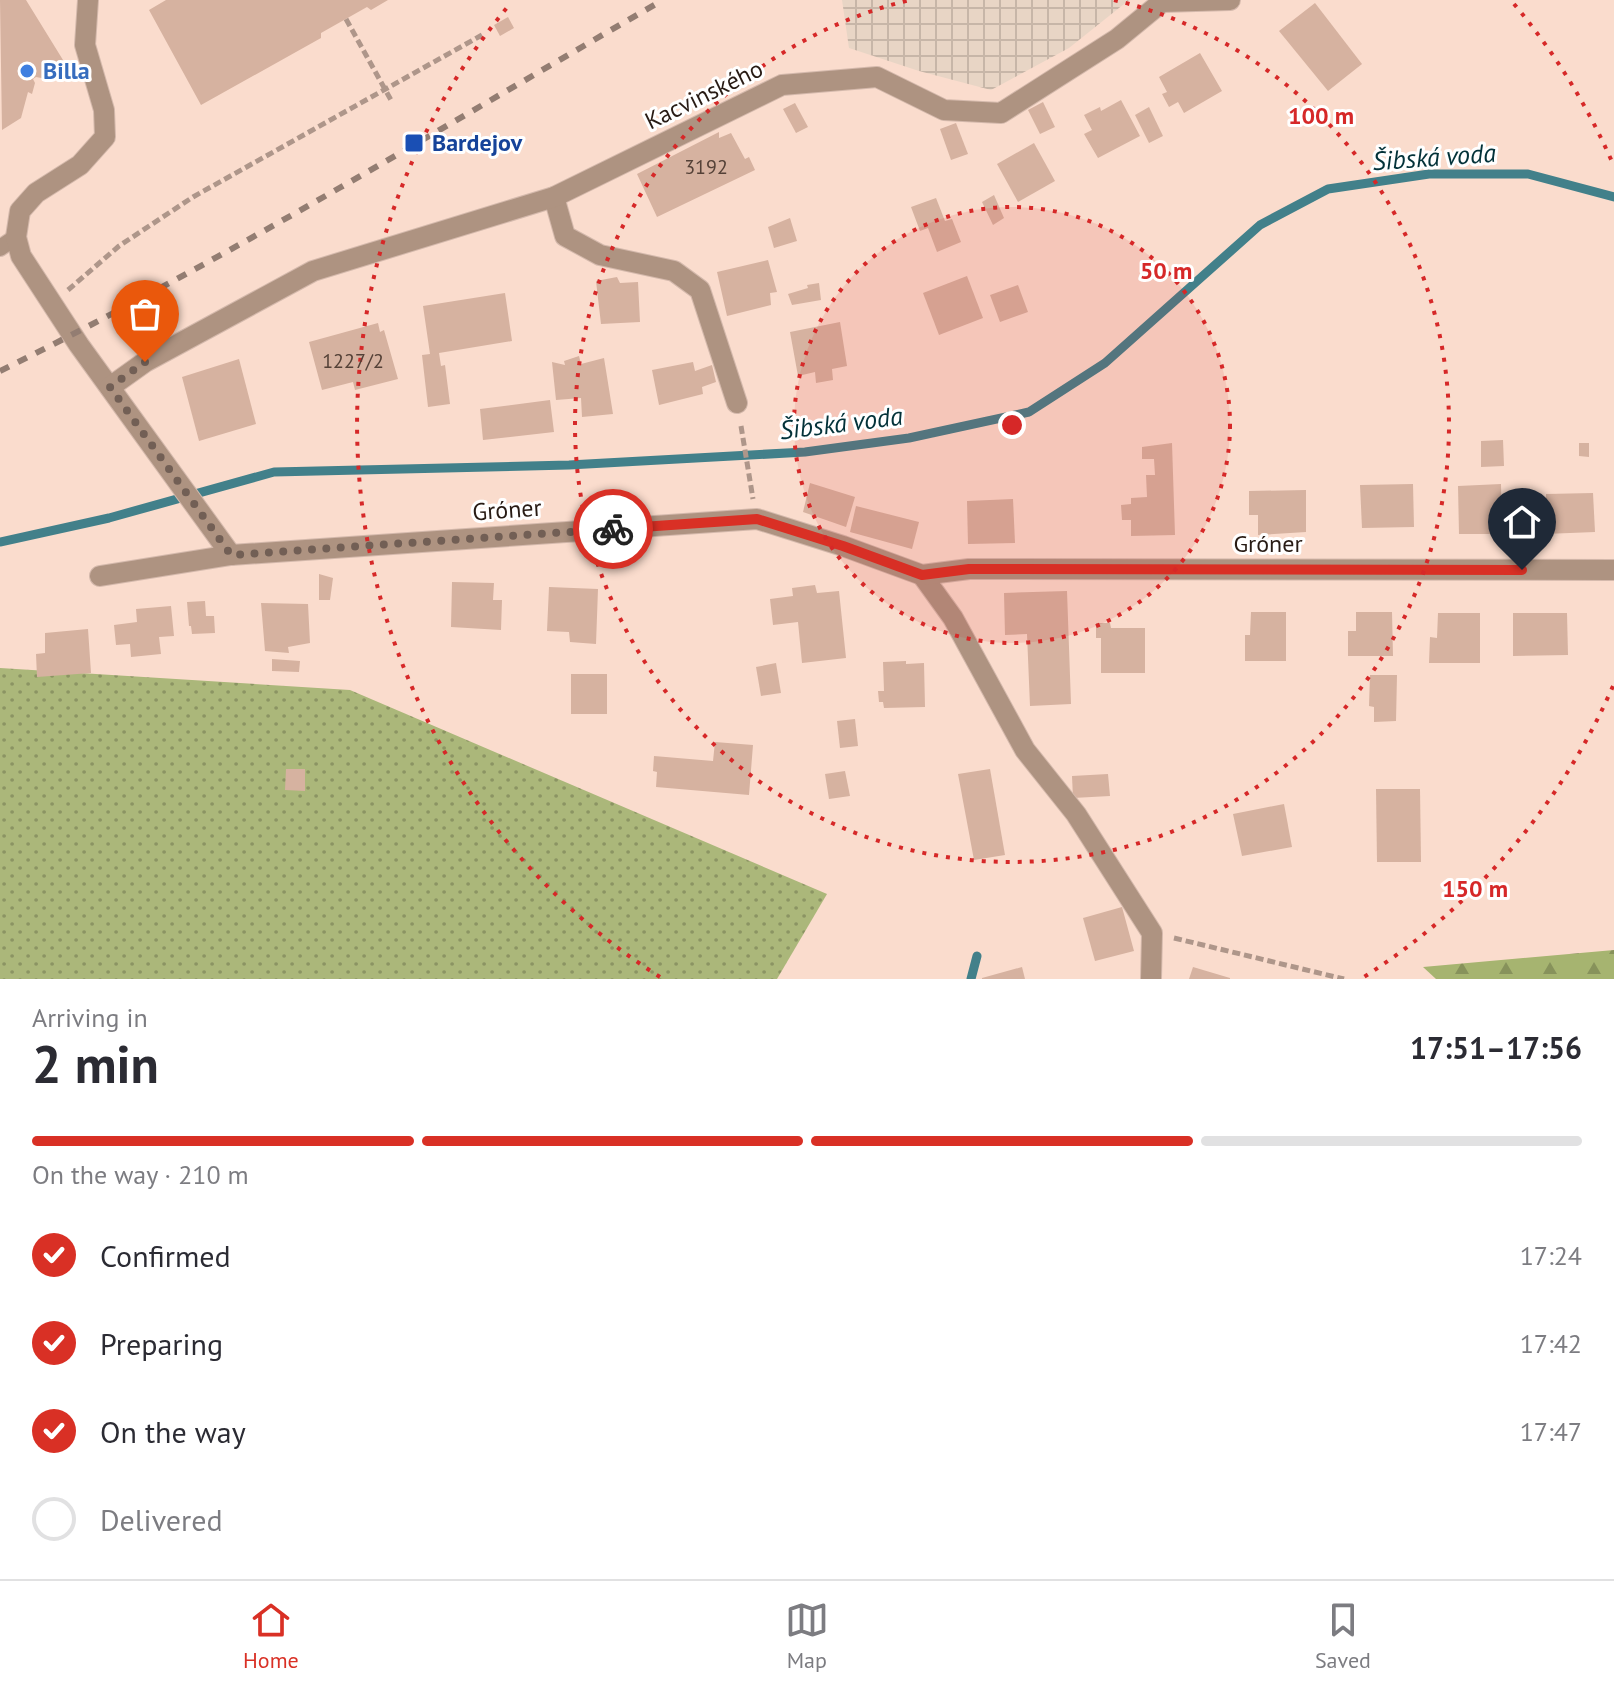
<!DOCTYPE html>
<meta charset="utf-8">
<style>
:root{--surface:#fff;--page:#f7f7f7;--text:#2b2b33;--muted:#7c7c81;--line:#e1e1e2;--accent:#d93025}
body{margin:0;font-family:"PT Sans",sans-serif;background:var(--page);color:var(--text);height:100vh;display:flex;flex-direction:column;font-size:30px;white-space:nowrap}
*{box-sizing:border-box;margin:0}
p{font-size:26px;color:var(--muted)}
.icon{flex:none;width:44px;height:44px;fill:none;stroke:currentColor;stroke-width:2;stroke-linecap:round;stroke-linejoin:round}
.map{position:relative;height:979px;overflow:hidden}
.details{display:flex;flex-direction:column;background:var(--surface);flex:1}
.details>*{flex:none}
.pin{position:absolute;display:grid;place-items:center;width:68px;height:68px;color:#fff;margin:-82px -34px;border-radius:50% 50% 50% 0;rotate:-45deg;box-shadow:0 0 8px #0007}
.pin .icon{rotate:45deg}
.courier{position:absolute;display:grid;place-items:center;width:80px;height:80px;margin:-40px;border:6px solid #d93025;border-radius:50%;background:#fff;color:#222;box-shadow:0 2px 10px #0007}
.summary em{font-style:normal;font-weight:600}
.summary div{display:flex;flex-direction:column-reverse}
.summary{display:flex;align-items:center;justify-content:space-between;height:136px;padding:0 32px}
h1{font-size:52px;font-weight:600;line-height:60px}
.bar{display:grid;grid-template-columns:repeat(4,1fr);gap:12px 8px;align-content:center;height:96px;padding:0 32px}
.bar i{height:10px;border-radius:6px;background:var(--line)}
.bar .active{background:var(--accent)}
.bar p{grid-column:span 4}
ol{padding:0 32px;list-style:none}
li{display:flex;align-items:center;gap:24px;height:88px}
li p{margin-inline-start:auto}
li .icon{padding:8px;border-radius:50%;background:var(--accent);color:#fff;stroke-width:4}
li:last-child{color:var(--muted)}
li i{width:44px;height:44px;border:4px solid var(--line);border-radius:50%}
.menu{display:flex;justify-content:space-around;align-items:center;height:112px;border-top:2px solid var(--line);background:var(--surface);font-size:22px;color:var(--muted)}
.menu a{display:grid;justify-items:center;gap:4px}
.menu .active{color:var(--accent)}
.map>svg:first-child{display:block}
</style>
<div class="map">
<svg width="1614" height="979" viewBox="0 0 1614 979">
<defs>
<pattern id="industrial-grid" width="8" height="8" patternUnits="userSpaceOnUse" patternTransform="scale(2)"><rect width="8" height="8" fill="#e8d5c5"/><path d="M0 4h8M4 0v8" fill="none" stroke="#c7b6a8"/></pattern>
<pattern id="forest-firs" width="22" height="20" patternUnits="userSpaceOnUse" patternTransform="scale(2)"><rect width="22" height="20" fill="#a6b470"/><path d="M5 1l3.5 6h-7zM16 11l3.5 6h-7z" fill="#87925b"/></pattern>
<pattern id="garden-dots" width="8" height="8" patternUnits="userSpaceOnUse" patternTransform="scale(2)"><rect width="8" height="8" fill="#abb77a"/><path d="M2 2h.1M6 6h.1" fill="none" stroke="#8b9463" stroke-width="1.8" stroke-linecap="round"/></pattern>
</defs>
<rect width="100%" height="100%" fill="#fadccd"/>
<path fill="url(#industrial-grid)" d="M842,0H1129L1069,48L991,90L919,71L849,48Z"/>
<path fill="url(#forest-firs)" d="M1614,950V979H1436L1423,967Z"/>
<path fill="url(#garden-dots)" d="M0,668L350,690L827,894L777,979H0Z"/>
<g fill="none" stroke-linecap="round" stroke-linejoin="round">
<g stroke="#42808a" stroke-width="9">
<path d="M0,542L109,518L274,472L569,465L805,452L909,438L1029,412L1105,363L1260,225L1328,189L1429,174H1528L1614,197"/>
<path d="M971,979L977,956"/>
</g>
</g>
<g fill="#d6b2a0">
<path d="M0,0H26L63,60L56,65L52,80L36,77L33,79L35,83L32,94L28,92L21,118L2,130Z"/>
<path d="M166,0H388L371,10L367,7L321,33V38L201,105L149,10Z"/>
<path d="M1315,3L1362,64L1328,91L1279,31Z"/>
<path d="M508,17L514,28L500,36L494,25Z"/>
<path d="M1200,53L1222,91L1184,113L1178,102L1169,107L1162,94L1167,92L1159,77Z"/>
<path d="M1121,100L1140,136L1098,158L1084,134L1092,130L1084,115L1100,107L1101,111Z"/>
<path d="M1043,102L1055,127L1040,134L1028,110Z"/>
<path d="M795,103L808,127L796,133L783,109Z"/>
<path d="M1149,107L1163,136L1149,143L1135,115Z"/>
<path d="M956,123L968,154L951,160L940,129Z"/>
<path d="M719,132V138L731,133L745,159L749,157L755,170L657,217L637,174Z"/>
<path d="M1034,143L1055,181L1018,202L997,164Z"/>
<path d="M994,195L1004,218L993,225L982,202Z"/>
<path d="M936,198L945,221L952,219L961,242L937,252L928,228L920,231L911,207Z"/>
<path d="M790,218L797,241L774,248L768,227Z"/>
<path d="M768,260L777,292L770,293L771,305L727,316L717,272Z"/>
<path d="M967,276L983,318L939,335L923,293Z"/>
<path d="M617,277L620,283L638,282L640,322L601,324L596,281Z"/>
<path d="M819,283L821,300L792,305L788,294L808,288L807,285Z"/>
<path d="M1018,285L1028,312L1000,322L990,295Z"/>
<path d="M505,293L512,341L439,353L441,366L445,365L450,404L428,407L422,355L430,354L423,306Z"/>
<path d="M840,322L847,366L832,369L833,380L816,383L815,372L798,376L790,332Z"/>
<path d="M378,323L380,332L384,330L398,379L355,390L353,382L322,390L309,342Z"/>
<path d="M579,356L581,364L604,358L613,414L582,417L581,398L556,400L552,362L565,365L564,361Z"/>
<path d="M239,359L256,424L199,441L182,377Z"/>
<path d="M693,362L695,371L712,365L716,382L702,387L703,394L659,405L652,370Z"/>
<path d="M550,400L554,432L483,440L480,409Z"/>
<path d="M1503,440L1504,466L1481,467V441Z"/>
<path d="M1172,443L1175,535L1131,536V520H1122L1121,505L1131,504V498L1147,497L1146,475H1155L1154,459H1142V447Z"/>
<path d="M1579,443H1589V457L1579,456Z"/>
<path d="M810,483L855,497L846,527L803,512Z"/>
<path d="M1413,484L1414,527L1362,528L1360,485Z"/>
<path d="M1501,484L1502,534H1459L1458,486Z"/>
<path d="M1306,490V532L1258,535V515H1249V491Z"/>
<path d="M1593,493L1595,532L1545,534L1546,494Z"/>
<path d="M1013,499L1015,543L968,544L967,501Z"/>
<path d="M856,506L919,522L912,549L850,532Z"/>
<path d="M319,574L333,578L330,600H319Z"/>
<path d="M452,582L494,583L493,600H502L501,630L451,627Z"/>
<path d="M815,585L817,593L839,591L846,658L802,663L798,622L773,625L770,599L793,596L792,588Z"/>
<path d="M549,587L598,589L596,644L570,642L569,632L547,631Z"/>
<path d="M1067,591L1071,704L1030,706L1027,634L1005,635L1004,593Z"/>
<path d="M205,601L206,616H214L215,633L192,634L191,626H189L187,602Z"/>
<path d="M261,603L308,604L310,643L288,647L289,653L265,651Z"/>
<path d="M171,606L174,636L159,637L161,654L131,657L130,644L116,645L114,625L137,622L136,609Z"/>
<path d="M1251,612H1286V661H1245V635H1250Z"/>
<path d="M1356,612H1392L1393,656H1348V631H1356Z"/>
<path d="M1438,613H1480V663H1429L1430,637L1437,638Z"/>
<path d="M1513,613H1567L1568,655L1513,656Z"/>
<path d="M1096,623H1110L1111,628H1145V673H1101V638H1096Z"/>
<path d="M88,629L91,673L37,677L36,654L45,653V633Z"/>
<path d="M272,659L300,661L299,672L272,671Z"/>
<path d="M906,661V664L924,663L925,707L884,708L883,702H879L878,691H884L883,662Z"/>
<path d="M776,663L781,693L761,696L756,667Z"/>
<rect x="571" y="674" width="36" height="40"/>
<path d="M1370,675H1397L1396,721L1374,722V707L1369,706Z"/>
<path d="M855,719L858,746L840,748L837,721Z"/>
<path d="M715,742L753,745L749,795L656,787L657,772L653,771L654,756L713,761Z"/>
<path d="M286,769H305V791L285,790Z"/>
<path d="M990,769L1005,855L974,860L958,774Z"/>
<path d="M845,771L850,796L829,799L825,774Z"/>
<path d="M1108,774L1110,796L1073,798L1072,776Z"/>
<path d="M1376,789H1420L1421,862H1377Z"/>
<path d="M1284,804L1292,847L1242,856L1233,814Z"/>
<path d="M1122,907L1134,951L1095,961L1083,918Z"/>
<path d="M1022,967L1025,979H982V978Z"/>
<path d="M1193,967L1230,978V979H1189Z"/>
</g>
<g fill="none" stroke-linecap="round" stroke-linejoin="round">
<defs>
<path id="service" d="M0,248L16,237"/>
<g id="minor">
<path d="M88,0L85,45L104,110L105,137L80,165L36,193L20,211L16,237L21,256L79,345L231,555"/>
<path d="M554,197L565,236L600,255L674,271L700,290L737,403"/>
<path d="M110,387L145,362L313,271L554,197L782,85L877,77L944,110L1001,113L1117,39L1162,2L1230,0"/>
<path d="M922,575L953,618L1025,750L1076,814L1152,933L1151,979"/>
<path d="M100,576L231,555L757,519L843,546L922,575L969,569L1614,570"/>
</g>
</defs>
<use href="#service" stroke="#d4b9ac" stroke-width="18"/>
<use href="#minor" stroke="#d4b9ac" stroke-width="22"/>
<g stroke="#ae968a" stroke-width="5" stroke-dasharray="8 4" stroke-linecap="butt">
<path d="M346,19L391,100"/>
<path d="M68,290L119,246L193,197L482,35"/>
<path d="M741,426L753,499"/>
<path d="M1174,938L1344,979"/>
</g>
<use href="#service" stroke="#ae9381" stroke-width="16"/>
<use href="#minor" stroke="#ae9381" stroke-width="20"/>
<path stroke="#937d72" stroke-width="6" stroke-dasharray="10 10" stroke-linecap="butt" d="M0,371C227,259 444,126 663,0"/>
</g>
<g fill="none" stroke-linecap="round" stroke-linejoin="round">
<path stroke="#725f55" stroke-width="8" stroke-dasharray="0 14.4" d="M145,362L110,387L231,555L613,529"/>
<path stroke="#d93025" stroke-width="10" d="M613,529L757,519L843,546L922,575L969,569L1522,570"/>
</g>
<circle cx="1012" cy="425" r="218" fill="#d62828" fill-opacity=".12"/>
<g fill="none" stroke="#d62828" stroke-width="4" stroke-dasharray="4 8">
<circle cx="1012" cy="425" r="218"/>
<path d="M1114 0A437 437 0 1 1 910 0"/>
<path d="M1613 686A655 655 0 0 1 1364 977M660 977A655 655 0 0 1 510 4M1514 4A655 655 0 0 1 1613 164"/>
</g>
<circle fill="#3f7fe0" stroke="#fff" stroke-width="3" cx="27" cy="71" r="8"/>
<rect fill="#1a4fb4" stroke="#fff" stroke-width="3" x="404" y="133" width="20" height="20" rx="4"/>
<g text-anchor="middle" stroke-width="6" stroke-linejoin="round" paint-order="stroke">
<g font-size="20" fill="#544137">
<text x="706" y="174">3192</text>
<text x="353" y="368">1227/2</text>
</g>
<g font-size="24" font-weight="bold" fill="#366cbe" stroke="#fff" text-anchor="start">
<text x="43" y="79">Billa</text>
</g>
<g font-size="24" fill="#281b14" stroke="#fff">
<text transform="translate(704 95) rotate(-26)" y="8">Kacvinského</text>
<text transform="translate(507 510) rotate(-4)" y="8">Gróner</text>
<text x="1268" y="552">Gróner</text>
</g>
<g font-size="24" font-weight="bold" fill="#164399" stroke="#fff" text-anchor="start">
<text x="432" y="151">Bardejov</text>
</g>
<g font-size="26" font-style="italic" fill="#033239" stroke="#fff">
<text transform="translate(1434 157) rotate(-4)" y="9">Šibská voda</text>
<text transform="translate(841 423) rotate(-7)" y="9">Šibská voda</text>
</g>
</g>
<circle cx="1012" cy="425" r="12" fill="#d62828" stroke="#fff" stroke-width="4"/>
<g font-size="24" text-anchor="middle" font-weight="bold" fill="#d62828" stroke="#fff" stroke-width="6" stroke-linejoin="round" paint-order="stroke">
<text x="1321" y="124">100 m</text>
<text x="1166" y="279">50 m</text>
<text x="1475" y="897">150 m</text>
</g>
</svg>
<div class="pin" style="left:145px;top:362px;background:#ea580c"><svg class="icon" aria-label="bag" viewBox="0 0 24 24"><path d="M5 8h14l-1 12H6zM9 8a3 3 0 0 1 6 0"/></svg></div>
<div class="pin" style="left:1522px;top:570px;background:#1f2937"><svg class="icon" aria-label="home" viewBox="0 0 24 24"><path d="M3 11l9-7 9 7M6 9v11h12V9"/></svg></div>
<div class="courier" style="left:613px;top:529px"><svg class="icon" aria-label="bike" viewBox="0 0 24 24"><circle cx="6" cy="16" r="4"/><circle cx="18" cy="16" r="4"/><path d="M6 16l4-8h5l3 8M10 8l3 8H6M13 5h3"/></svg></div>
</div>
<section class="details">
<div class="summary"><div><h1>2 min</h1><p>Arriving in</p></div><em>17:51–17:56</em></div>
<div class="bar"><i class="active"></i><i class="active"></i><i class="active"></i><i></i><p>On the way · 210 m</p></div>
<ol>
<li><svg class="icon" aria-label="check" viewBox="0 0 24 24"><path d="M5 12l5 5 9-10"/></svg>Confirmed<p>17:24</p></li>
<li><svg class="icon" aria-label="check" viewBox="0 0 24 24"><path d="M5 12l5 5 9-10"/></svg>Preparing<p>17:42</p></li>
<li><svg class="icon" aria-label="check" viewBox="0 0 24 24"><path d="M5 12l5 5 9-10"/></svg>On the way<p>17:47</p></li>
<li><i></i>Delivered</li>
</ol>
</section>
<nav class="menu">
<a class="active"><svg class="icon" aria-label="home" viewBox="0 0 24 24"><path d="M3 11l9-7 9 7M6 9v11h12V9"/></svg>Home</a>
<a><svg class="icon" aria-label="map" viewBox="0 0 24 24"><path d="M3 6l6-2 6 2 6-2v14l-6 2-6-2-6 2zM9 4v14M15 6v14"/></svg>Map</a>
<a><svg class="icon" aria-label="saved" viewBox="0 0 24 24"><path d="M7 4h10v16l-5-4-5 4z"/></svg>Saved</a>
</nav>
